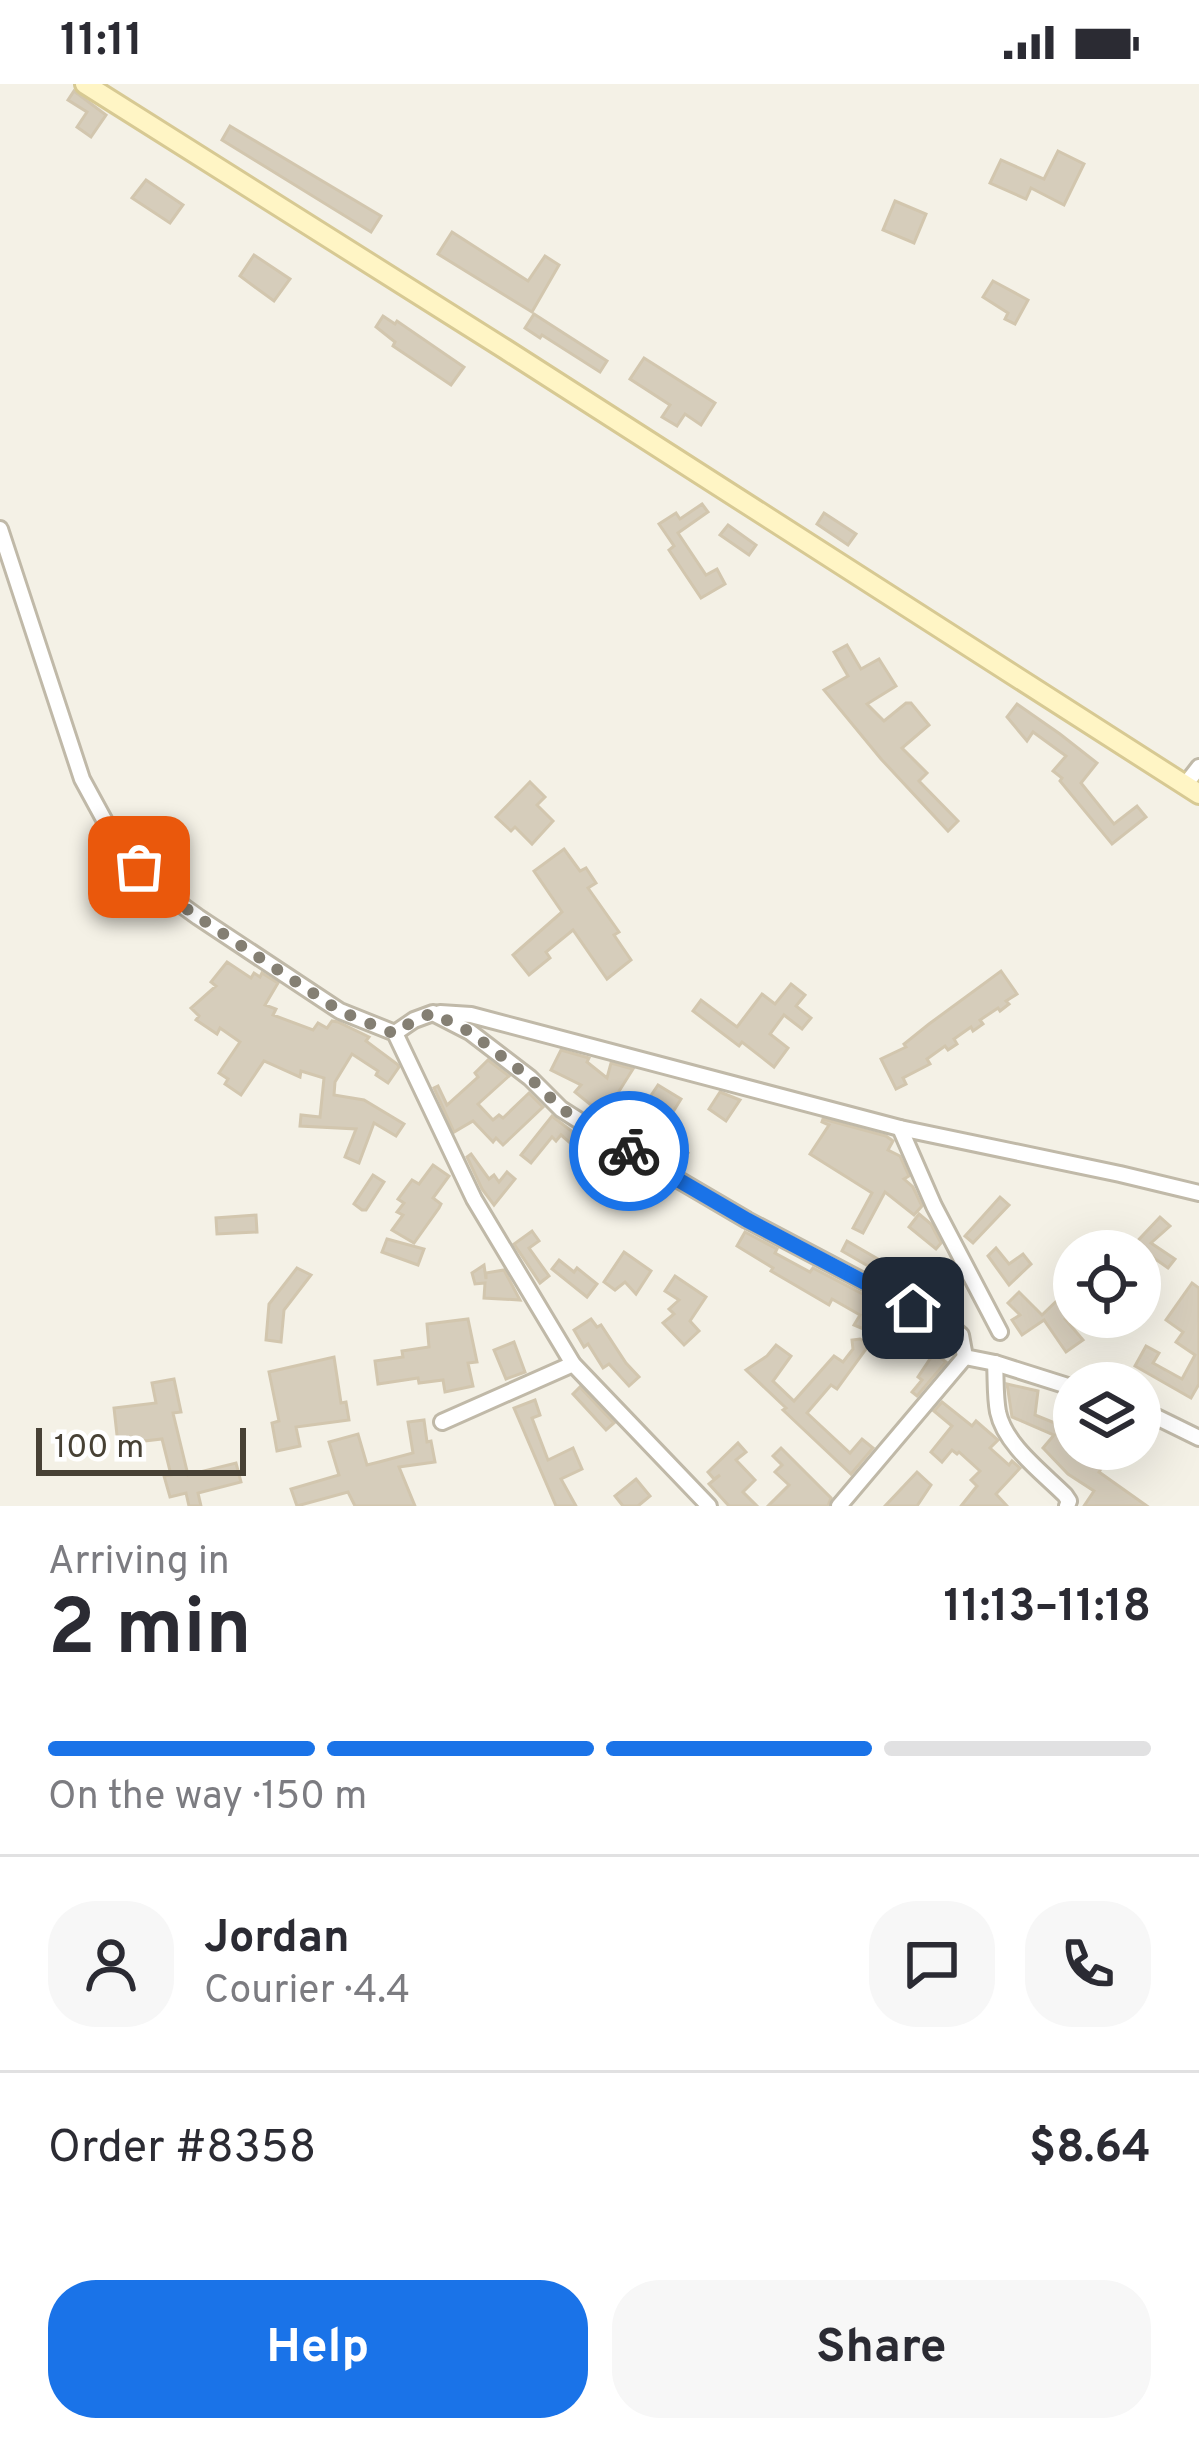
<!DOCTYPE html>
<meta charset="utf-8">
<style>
:root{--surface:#fff;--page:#f7f7f7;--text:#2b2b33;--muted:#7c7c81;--line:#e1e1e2;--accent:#1a73e8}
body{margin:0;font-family:Overpass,sans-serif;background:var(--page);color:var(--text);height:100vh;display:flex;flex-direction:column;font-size:45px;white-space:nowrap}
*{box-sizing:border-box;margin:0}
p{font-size:39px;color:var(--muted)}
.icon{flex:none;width:66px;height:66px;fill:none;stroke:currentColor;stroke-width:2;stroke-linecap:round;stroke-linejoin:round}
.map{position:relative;height:1422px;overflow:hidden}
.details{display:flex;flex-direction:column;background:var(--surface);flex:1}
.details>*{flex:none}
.controls{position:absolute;left:1053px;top:1146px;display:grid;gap:24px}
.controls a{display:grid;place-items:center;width:108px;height:108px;border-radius:50%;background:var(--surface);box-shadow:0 12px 48px #0002;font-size:60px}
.scale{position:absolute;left:36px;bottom:30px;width:210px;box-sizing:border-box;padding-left:12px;border:6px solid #474135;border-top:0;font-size:33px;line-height:42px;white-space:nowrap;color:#474135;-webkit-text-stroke:9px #fff;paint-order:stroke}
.pin{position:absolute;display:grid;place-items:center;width:102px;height:102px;color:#fff;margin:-51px;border-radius:24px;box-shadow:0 6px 18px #0006}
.courier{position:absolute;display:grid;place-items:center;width:120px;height:120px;margin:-60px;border:9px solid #1a73e8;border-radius:50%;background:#fff;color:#222;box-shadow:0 3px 15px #0007}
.summary em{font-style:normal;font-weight:700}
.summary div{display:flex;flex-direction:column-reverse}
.summary{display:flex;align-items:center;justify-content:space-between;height:204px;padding:0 48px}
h1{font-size:78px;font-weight:700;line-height:90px}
.bar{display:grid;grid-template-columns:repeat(4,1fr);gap:18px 12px;align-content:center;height:144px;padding:0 48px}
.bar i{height:15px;border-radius:9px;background:var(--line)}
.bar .selected{background:var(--accent)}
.bar p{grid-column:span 4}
.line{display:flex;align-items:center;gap:30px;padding:0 48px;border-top:3px solid var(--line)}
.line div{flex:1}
.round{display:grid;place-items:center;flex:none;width:126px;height:126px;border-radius:48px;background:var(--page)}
.cta{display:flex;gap:24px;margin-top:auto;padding:24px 48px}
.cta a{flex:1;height:138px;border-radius:48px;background:var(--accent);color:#fff;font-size:48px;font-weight:700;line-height:138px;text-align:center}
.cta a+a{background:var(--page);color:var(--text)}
.status{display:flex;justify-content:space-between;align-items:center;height:84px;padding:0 60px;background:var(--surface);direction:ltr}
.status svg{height:33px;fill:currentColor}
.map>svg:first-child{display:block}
</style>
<div class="status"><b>11:11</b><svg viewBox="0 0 49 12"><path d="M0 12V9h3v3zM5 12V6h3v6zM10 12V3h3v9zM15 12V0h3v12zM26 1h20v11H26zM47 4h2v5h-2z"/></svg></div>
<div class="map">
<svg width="1199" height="1422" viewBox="0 0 1199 1422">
<rect width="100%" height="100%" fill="#f4f1e6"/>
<g fill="#d6cdbb" stroke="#d2c6ae" stroke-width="3">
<path d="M74,7L106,31L91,53L77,43L87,28L68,16Z"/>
<path d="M230,42L381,132L371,148L222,56Z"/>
<path d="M1058,67L1084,80L1064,121L1031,104L1026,115L990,99L1001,76L1044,95Z"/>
<path d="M146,96L183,121L170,139L132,114Z"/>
<path d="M895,117L926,130L914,159L883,146Z"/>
<path d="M452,148L528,197L545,172L559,181L532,228L438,170Z"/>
<path d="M254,171L290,195L274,217L240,192Z"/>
<path d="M993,197L1028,216L1015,240L1005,235L1008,229L983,213Z"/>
<path d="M534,230L607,277L600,288L542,251L540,254L525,244Z"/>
<path d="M383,232L395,240L397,237L464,283L451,301L393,262L395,258L376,243Z"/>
<path d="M644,274L715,319L701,341L685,330L677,342L662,333L670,321L630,295Z"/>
<path d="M702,420L708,428L678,449L706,491L717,485L725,500L701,514L669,466L674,462L659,440L676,429L680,435Z"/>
<path d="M824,429L856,450L848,461L817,440Z"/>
<path d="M728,441L756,461L749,471L720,451Z"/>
<path d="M847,561L861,585L879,575L896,602L867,620L884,637L906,619H911L929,641L902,664L927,689L919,697L958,737L948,747L881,675L824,606L848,592L834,568Z"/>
<path d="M1017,620L1060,650L1097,679L1081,699L1114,740L1137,722L1146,733L1112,760L1060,697L1062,694L1053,687L1066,672L1033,648L1027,657L1007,633Z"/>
<path d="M530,698L545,713L537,721L553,737L532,760L515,743L511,747L496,733Z"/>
<path d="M564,765L580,787L586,784L596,799L588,804L619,848L614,851L631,876L607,895L573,846L546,868L550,874L529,891L513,871L562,828L534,787Z"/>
<path d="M227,878L251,894L254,889L260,893L262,889L278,899L265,921L276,925L273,931L313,946L318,939L327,944L332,937L338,938L369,953L366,957L397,980L399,983L388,999L376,991L378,987L352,970L335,998L334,1011L364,1016L404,1040L396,1052L374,1039L359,1079L345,1073L356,1045L300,1042L301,1031L320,1033L324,994L301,987L300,993L264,977L241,1011L225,1000L228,995L219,989L240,958L220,944L217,950L196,936L199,932L191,924L216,902L211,898Z"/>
<path d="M1001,887L1017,910L1006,917L1009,920L1000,927L998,924L980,936L983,940L973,947L971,943L954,955L957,960L948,966L945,962L927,975L930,980L903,994L906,1000L896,1005L881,975L906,963L904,960L929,940Z"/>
<path d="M791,900L805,911L796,922L811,934L802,945L784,931L770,950L788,964L774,983L742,958L739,962L693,927L701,916L737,943L762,910L775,920Z"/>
<path d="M561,966L589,974L587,978L607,994L611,979L633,985L616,1012L640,1028L658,1001L681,1015L663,1044L680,1055L677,1063L688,1069L681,1079L601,1029L575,1008L581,1001L551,986Z"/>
<path d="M488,976L509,992L478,1020L493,1036L499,1031L503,1034L529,1009L543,1023L503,1061L496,1054L493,1058L473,1037L454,1048L434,1004L438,1002L447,1021L478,993L475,989Z"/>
<path d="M720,1008L740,1016L726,1037L709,1025Z"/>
<path d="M552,1032L583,1056L576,1064L561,1051L556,1057L552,1053L531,1079L521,1071Z"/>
<path d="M823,1035L886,1052L893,1057L888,1066L900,1072L909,1092L904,1095L913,1103L922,1122L914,1131L885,1108L863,1149L853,1144L872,1109L810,1070L829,1041L822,1038Z"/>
<path d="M471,1070L489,1095L494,1091L499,1098L507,1088L515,1095L494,1121L482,1105L467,1073Z"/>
<path d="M433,1081L449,1092L433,1114L441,1120L439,1124L414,1159L392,1146L403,1131L397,1128L404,1119L398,1115L412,1096L419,1100Z"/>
<path d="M373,1091L384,1098L366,1126H362L354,1120Z"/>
<path d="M1000,1113L1009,1121L973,1159L965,1152Z"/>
<path d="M919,1130L931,1140L941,1159L936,1165L909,1143Z"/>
<path d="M256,1131L257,1148L217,1150L216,1134Z"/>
<path d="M1160,1133L1170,1142L1151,1159L1175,1175L1168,1184L1144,1167H1128Z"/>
<path d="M532,1147L539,1157L529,1164L549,1192L540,1199L514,1160Z"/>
<path d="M745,1148L777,1165L775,1169L810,1188L813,1184L901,1230L891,1251L885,1254L854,1241L860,1231L832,1215L829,1221L771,1187L773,1184L737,1162Z"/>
<path d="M387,1155L424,1165L418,1181L382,1168Z"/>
<path d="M847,1157L897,1186L900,1180L913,1188L904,1198L901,1196L897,1202L880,1193L882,1190L842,1167Z"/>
<path d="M996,1164L1009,1180L1023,1170L1031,1180L1009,1201L988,1172Z"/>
<path d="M624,1168L651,1187L636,1210L625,1198L615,1206L604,1198Z"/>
<path d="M559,1176L574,1188L577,1184L597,1200L587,1213L552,1185Z"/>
<path d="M484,1181L486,1195V1189L504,1186L520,1216L484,1214L485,1199L475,1200L472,1189Z"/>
<path d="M297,1184L311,1191L284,1226L281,1258L266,1256L269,1220Z"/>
<path d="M675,1192L706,1213L690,1237L699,1247L684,1261L663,1239L674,1230L669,1225L679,1216L665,1207Z"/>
<path d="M921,1196L934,1203L940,1197L952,1204L942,1221L911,1202Z"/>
<path d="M1192,1199L1199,1204V1300L1191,1314L1135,1282L1146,1262L1159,1269L1153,1279L1182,1295L1195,1271L1176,1258L1183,1248L1166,1236Z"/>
<path d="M1074,1200V1227L1065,1235L1083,1256L1066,1268L1044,1236L1022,1251L1012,1236L1020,1231L1008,1219L1019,1208L1042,1231Z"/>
<path d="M468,1235L477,1278L468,1279L473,1302L445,1308L443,1296L419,1299L418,1294L378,1300L375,1277L403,1273L402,1267L429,1263L427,1240Z"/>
<path d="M591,1235L597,1243L601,1241L626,1279L639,1293L629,1302L609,1280L603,1284L588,1260L584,1263L574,1246Z"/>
<path d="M860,1255L869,1261L837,1305L831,1301L807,1329L850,1369L862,1355L873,1364L851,1390L783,1326L786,1324L746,1286L767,1272L776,1261L791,1272L773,1297L794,1317L834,1272L843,1278L853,1265L852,1256Z"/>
<path d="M514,1258L525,1288L506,1295L494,1266Z"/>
<path d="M934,1269L946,1278L917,1312L912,1308L922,1296L918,1293Z"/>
<path d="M334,1273L341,1319L346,1318L349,1336L296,1343L300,1362L277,1367L272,1339L279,1337L269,1288Z"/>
<path d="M174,1295L181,1328L173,1329L188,1391L236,1379L241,1398L198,1409L201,1422H189L186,1409L170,1413L164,1392L171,1391L162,1355L118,1360L114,1324L156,1319L152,1299Z"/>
<path d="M1007,1300L1038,1307L1035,1331L1062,1342L1070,1336L1061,1358L1079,1371L1083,1365H1087L1106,1377L1099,1388L1147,1422H1084L1094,1407L1068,1390L1043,1364L1054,1351L1012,1333Z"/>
<path d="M580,1303L614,1339L606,1346L573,1310Z"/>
<path d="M535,1316L540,1331L532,1334L548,1376L573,1364L582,1385L561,1395L576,1422H556L514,1324Z"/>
<path d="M942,1318L972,1342L976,1337L998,1356L990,1364L1009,1381L1012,1377L1020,1384L996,1410L1007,1422H961L977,1402L971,1396L980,1387L959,1368L957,1370L952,1366L942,1378L931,1368L952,1342L934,1327Z"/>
<path d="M424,1336L427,1358L431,1357L435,1378L399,1383L415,1422H355L348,1408L297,1422L291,1405L339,1391L329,1358L358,1350L367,1381L379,1378L413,1369L408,1338Z"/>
<path d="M738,1359L746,1368L736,1376L755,1396L743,1408L757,1422H729L709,1400L720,1391L714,1395L708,1388Z"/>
<path d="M781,1364L831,1414L828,1422H768L789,1401L775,1388L782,1381L773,1372Z"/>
<path d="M917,1388L931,1401L917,1422H885Z"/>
<path d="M636,1395L650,1412L638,1422H623L615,1412Z"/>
</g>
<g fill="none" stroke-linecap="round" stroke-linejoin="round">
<defs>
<g id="street">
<path d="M0,445L82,695L119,763L158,804L198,833L340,927L395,949L474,1115L573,1280L709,1422"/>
<path d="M1185,701L1199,683"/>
<path d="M440,929L471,931L900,1044L1120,1090L1199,1109"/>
<path d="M395,949L414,936L433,929L470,948L530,994L561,1025L597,1048L747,1136L954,1245L961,1251L965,1273L995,1279L1074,1304"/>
<path d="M900,1044L934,1122L1000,1248"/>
<path d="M995,1279C996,1295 995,1312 998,1328C1005,1361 1042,1388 1065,1411L1069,1417L1067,1422"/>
<path d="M1140,1325L1199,1354"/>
<path d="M442,1338L573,1280"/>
<path d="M839,1422L965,1273"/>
</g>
<path id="secondary" d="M85,0L505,265L1199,710"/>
</defs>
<use href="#street" stroke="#c0b9a8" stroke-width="20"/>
<use href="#secondary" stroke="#d7c993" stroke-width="24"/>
<use href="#street" stroke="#fff" stroke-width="14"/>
<use href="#secondary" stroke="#fff5c5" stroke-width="18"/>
</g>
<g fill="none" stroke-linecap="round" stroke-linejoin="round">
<path stroke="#847f73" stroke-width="12" stroke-dasharray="0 21.6" d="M139,783L158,804L198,833L340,927L395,950L414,936L433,929L470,948L530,994L562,1025L629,1067"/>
<path stroke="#1a73e8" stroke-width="15" d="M629,1067L747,1136L913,1224"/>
</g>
</svg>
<div class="controls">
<a><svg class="icon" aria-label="locate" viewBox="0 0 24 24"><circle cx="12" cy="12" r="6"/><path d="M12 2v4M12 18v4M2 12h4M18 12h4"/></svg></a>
<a><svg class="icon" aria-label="layers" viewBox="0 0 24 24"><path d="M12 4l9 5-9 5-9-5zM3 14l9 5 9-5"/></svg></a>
</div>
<div class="scale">100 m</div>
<div class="pin" style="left:139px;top:783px;background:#ea580c"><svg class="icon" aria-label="bag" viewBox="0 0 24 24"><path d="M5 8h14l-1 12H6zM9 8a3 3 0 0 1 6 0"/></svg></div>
<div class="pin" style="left:913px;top:1224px;background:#1f2937"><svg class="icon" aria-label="home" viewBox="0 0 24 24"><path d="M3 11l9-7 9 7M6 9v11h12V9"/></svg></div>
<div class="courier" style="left:629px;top:1067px"><svg class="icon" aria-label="bike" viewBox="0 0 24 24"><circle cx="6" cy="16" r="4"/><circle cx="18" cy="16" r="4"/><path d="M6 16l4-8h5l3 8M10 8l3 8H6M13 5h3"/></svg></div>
</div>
<section class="details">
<div class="summary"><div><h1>2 min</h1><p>Arriving in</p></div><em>11:13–11:18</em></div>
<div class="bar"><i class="selected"></i><i class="selected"></i><i class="selected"></i><i></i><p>On the way · 150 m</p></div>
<div class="line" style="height:216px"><a class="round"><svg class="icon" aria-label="person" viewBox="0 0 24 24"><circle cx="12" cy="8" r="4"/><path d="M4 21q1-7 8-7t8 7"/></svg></a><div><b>Jordan</b><p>Courier · 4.4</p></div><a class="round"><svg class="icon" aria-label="chat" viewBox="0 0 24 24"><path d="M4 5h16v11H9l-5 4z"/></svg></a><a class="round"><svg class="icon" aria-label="phone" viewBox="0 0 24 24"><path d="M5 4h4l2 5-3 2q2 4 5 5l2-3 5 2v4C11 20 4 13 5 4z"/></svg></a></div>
<div class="line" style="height:156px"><div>Order #8358</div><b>$8.64</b></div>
<div class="cta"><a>Help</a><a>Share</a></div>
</section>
